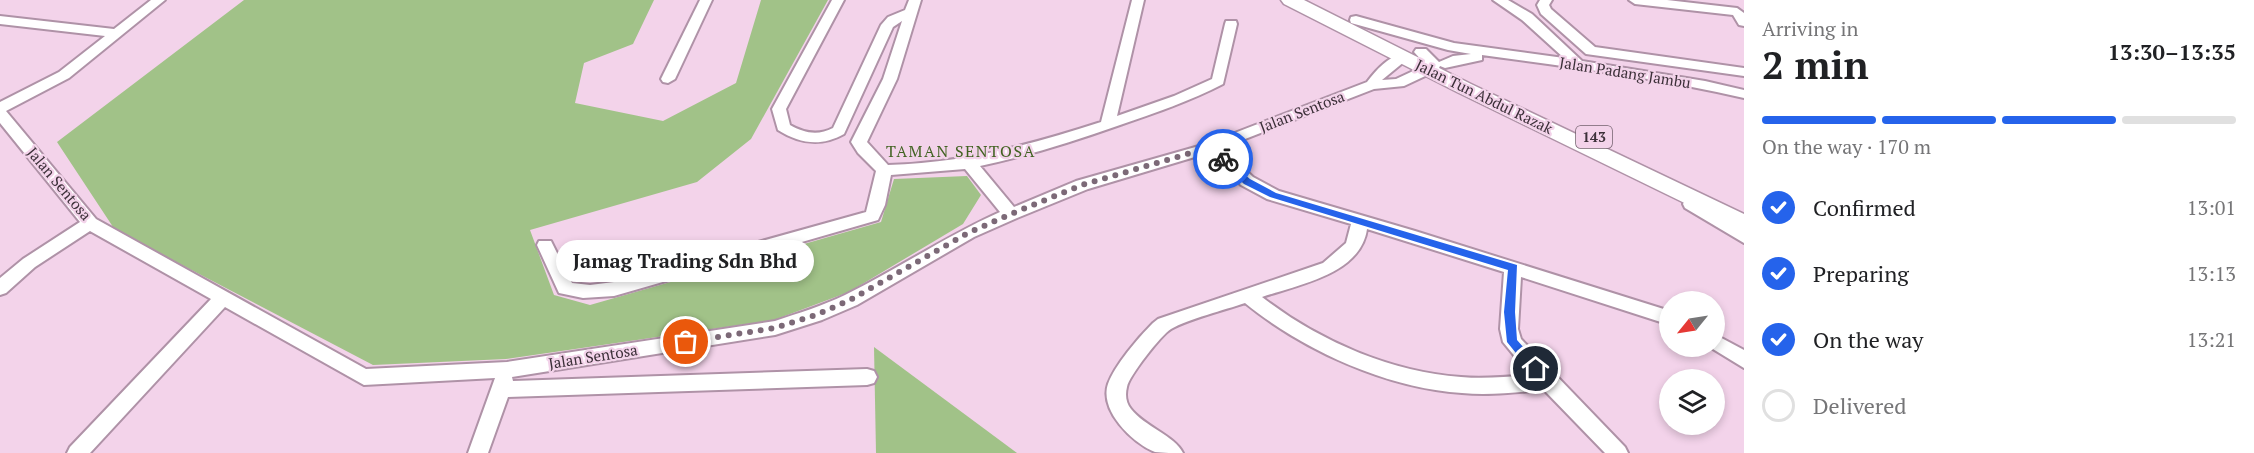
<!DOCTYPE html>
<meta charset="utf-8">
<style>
:root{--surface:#fff;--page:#f2f2f2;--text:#202124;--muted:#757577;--line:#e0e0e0;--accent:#2563eb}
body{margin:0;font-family:"PT Serif",serif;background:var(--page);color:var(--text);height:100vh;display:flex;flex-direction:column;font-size:22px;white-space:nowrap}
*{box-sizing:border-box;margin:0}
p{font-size:20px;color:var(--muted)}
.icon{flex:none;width:33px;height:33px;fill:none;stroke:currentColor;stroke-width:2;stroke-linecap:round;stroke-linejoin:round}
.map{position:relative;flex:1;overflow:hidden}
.sheet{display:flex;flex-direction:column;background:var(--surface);width:510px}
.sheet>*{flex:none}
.needle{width:39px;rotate:240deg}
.tools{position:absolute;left:1659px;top:291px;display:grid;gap:12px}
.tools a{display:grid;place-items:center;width:66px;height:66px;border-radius:50%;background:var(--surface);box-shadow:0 3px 9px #0003;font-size:30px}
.pin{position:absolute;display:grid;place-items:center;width:51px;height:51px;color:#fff;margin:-26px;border:3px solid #fff;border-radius:50%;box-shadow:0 2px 6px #0007}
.courier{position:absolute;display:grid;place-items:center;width:60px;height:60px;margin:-30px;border:4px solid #2563eb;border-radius:50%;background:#fff;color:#222;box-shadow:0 2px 8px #0007}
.bubble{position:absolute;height:42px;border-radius:21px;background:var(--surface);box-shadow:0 3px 9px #0003;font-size:20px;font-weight:800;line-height:42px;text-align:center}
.headline em{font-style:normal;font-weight:800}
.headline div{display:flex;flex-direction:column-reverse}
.headline{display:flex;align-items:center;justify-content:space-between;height:102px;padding:0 18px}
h1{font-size:39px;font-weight:800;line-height:45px}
.bar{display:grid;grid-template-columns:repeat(4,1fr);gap:9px 6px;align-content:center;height:72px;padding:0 18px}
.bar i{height:8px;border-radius:4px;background:var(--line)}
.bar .selected{background:var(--accent)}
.bar p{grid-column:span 4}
ol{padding:0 18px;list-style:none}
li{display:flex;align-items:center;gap:18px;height:66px}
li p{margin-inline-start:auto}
li .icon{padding:6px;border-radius:50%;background:var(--accent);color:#fff;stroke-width:4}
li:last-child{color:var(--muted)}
li i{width:33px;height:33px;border:3px solid var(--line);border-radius:50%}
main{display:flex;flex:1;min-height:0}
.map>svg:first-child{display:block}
</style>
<main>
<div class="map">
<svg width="1744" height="453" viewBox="0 0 1744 453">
<rect width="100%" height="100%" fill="#f3d3ea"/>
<g fill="#a1c288">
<path d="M244,0H654L633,44L584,63L575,103L663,121L736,83L761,0H828L751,139L697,182L530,230L554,295L590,305L881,222L894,179L967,176L981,195L963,224L849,292L774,320L506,359L373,365L115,230L57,142Z"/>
<path d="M874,347L1017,453H876Z"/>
</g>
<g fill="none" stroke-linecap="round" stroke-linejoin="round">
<defs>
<g id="minor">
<path d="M151,0H165L69,78L6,111L96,219L366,369L507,362L775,321C799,313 822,306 845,295C898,269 946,236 1000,212L965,169L891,175L885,205L878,220L614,296L583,298L559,293L537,245L539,241H551L572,283L590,285L614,282L866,212L876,171L858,153L851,142L883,79L902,21L893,27L844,134C821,147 800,144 778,130L772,109L832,0H844L786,109L790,125C804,133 818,136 833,128L881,25L888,17L905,10L909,0H921L897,79L867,142L888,165C962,163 1030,145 1101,122L1132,0H1144L1117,116L1174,96L1212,79L1225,24L1226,21H1236L1237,24L1223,84C1190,101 1155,113 1120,125C1075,141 1028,156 980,166L1014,207L1076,181L1206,144L1367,82C1376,70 1388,57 1403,53L1410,57L1382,80L1396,79L1426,65L1414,52L1416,49H1426L1439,62L1453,56L1471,54L1448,50L1351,23L1350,20L1351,17L1356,16L1454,43L1564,58L1522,20L1493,0H1508L1532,14L1582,61L1705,81L1744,90V98C1658,78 1570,67 1482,55V60L1445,68L1440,66L1438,70L1404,86L1374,89L1222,148L1253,177L1279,191L1415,231L1670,311V325L1521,277L1518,329L1521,339L1625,447L1628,453H1605L1544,390C1517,392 1489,396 1462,393C1386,388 1303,350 1245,303C1225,310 1188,319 1171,329C1161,335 1129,376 1127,387C1125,395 1126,403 1131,409C1144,426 1175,436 1183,453C1175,453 1163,453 1155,452C1132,443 1099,410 1108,384C1115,365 1138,338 1153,323L1158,319L1323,263L1346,243L1351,224L1267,199L1241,185L1208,153L1088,189L1017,218L974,237L857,305L822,320L775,335L512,377L513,381L867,369L874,371L877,377L874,383L867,385L508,397L488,453H468L495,378L364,385L225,307L90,453H67L70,447L211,299L90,231L35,267L6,293L0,295V278L23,259L80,222L0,123V102L59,72L105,36L0,24V16L114,29ZM1367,229L1504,272L1500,329L1503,342L1530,375C1507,377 1484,379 1461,377C1390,372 1317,340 1262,297C1298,285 1361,274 1367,229Z"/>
<path d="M700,0H712L675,79L668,83L663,82L661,79Z"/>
<path d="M1540,0H1552L1549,5L1551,9L1595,47L1744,68V76L1586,54L1541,14L1537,5Z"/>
<path d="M1629,0H1667L1737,8L1744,13V26L1739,25L1733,15L1635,4Z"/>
<path d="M1691,198L1744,229V243L1685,208L1683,204L1685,200Z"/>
<path d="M1714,334L1744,350V368L1708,346H1714Z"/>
</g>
<path id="highway" d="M1281,0H1304L1471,84L1744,214V232L1457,92L1284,4Z"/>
</defs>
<use href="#minor" stroke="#af92a7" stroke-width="4"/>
<use href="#highway" stroke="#af92a7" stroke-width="3"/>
<use href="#minor" fill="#fff" fill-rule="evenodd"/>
<use href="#highway" fill="#fff" fill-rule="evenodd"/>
</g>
<path fill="#2563eb" d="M1223,156L1250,179L1276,193L1517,265L1515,312L1517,340L1540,366V373H1532L1507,342L1504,312L1508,270L1270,197L1244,184L1220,161V157Z"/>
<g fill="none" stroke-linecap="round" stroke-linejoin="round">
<path stroke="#7c6977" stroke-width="6" stroke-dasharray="0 10.8" d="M686,342L775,328L816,315L850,300L968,233L1011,214L1082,185L1211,147L1223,159"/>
</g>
<g text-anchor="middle" stroke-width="4.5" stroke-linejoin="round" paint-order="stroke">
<rect fill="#f3d3ea" stroke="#73616e" stroke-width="1.5" x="1576" y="126" width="36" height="22" rx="4.5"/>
<g font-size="14" font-weight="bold" fill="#3c3039">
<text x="1594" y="142">143</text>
</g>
<g font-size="15" fill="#3c3039" stroke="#f3d3ea">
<text transform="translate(1625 73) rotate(9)" y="5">Jalan Padang Jambu</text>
<text transform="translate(1484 97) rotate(26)" y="5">Jalan Tun Abdul Razak</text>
<text transform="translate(1302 112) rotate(-21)" y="5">Jalan Sentosa</text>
<text transform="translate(59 184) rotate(50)" y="5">Jalan Sentosa</text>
<text transform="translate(593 357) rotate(-9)" y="5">Jalan Sentosa</text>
</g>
<g font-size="16" letter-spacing="1.5" fill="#416221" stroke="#f3d3ea">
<text x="961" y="157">TAMAN SENTOSA</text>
</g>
</g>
</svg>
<div class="tools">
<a><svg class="needle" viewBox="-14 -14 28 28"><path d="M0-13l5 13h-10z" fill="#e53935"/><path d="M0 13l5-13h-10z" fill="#757577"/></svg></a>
<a><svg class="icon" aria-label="layers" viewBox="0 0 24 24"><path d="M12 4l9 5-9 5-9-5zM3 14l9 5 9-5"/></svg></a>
</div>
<div class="pin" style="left:686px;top:342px;background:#ea580c"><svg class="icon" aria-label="bag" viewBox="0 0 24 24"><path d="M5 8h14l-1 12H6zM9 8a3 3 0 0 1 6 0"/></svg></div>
<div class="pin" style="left:1536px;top:369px;background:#1f2937"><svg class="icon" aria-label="home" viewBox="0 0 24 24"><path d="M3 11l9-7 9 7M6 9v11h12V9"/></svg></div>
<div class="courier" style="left:1223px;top:159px"><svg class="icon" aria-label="bike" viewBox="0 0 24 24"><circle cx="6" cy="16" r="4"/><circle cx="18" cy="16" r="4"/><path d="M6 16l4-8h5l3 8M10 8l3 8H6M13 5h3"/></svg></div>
<div class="bubble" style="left:556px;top:240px;width:258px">Jamag Trading Sdn Bhd</div>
</div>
<section class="sheet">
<div class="headline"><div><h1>2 min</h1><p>Arriving in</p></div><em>13:30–13:35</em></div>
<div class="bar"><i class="selected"></i><i class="selected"></i><i class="selected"></i><i></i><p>On the way · 170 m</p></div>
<ol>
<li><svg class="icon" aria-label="check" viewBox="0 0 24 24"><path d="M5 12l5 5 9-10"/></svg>Confirmed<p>13:01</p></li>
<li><svg class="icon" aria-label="check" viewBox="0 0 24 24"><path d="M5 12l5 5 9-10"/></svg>Preparing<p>13:13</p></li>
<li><svg class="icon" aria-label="check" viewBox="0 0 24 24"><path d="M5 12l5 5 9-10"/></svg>On the way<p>13:21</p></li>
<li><i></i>Delivered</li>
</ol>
</section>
</main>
